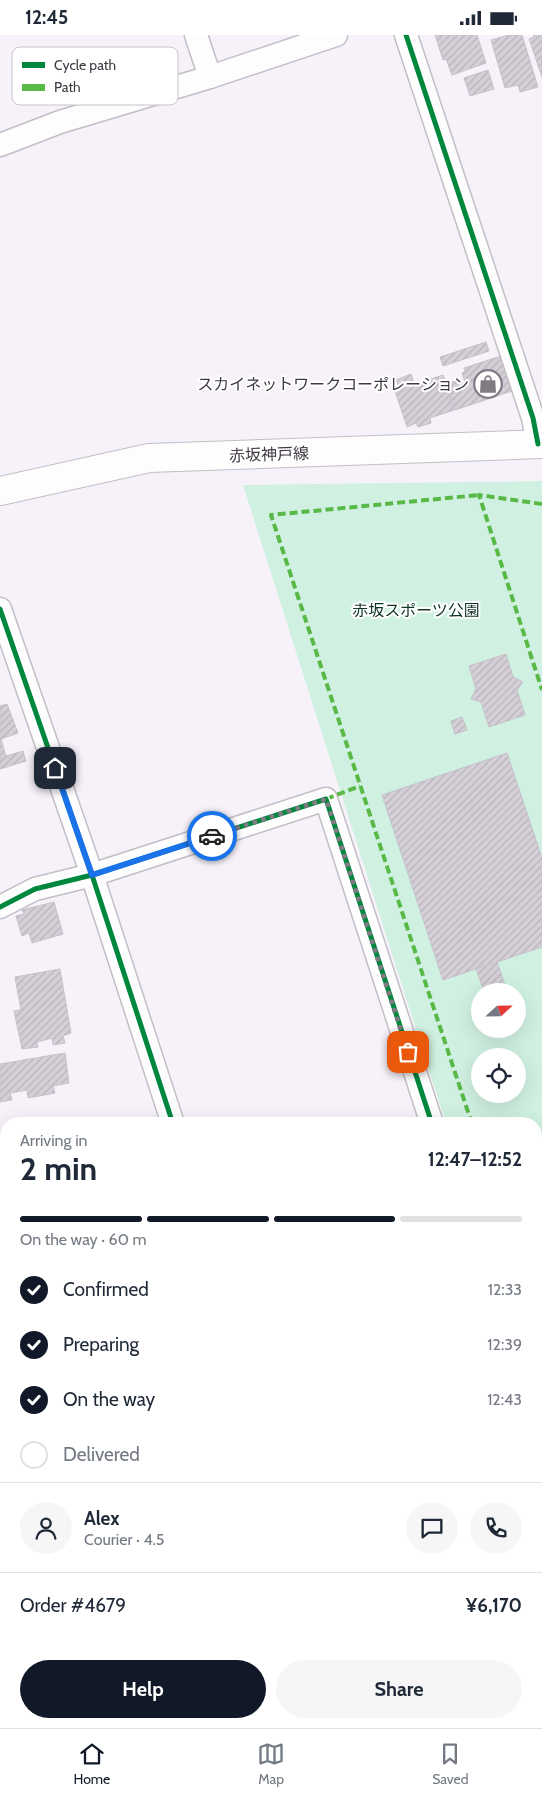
<!DOCTYPE html>
<meta charset="utf-8">
<style>
:root{--surface:#fff;--page:#f6f6f7;--text:#1f2937;--muted:#747a83;--line:#e0e1e3;--accent:#111827}
body{margin:0;font-family:Cabin,"Noto Sans JP",sans-serif;background:var(--page);color:var(--text);height:100vh;display:flex;flex-direction:column;font-size:19px;white-space:nowrap}
*{box-sizing:border-box;margin:0}
p{font-size:16px;color:var(--muted)}
.icon{flex:none;width:28px;height:28px;fill:none;stroke:currentColor;stroke-width:2;stroke-linecap:round;stroke-linejoin:round}
.map{position:relative;flex:1;overflow:hidden}
.side{position:absolute;left:0px;top:1082px;width:542px;height:611px;display:flex;flex-direction:column;background:var(--surface);border-radius:20px 20px 0 0;box-shadow:0 5px 20px #0002}
.side>*{flex:none}
.needle{width:32px;rotate:68deg}
.buttons{position:absolute;left:471px;top:948px;display:grid;gap:10px}
.buttons a{display:grid;place-items:center;width:55px;height:55px;border-radius:50%;background:var(--surface);box-shadow:0 5px 20px #0002;font-size:25px}
.pin{position:absolute;display:grid;place-items:center;width:42px;height:42px;color:#fff;margin:-21px;border-radius:10px;box-shadow:0 2px 8px #0006}
.courier{position:absolute;display:grid;place-items:center;width:50px;height:50px;margin:-25px;border:4px solid #1a73e8;border-radius:50%;background:#fff;color:#222;box-shadow:0 1px 6px #0007}
.summary em{font-style:normal;font-weight:800}
.summary div{display:flex;flex-direction:column-reverse}
.summary{display:flex;align-items:center;justify-content:space-between;height:85px;padding:0 20px}
h1{font-size:32px;font-weight:800;line-height:38px}
.bar{display:grid;grid-template-columns:repeat(4,1fr);gap:8px 5px;align-content:center;height:60px;padding:0 20px}
.bar i{height:6px;border-radius:4px;background:var(--line)}
.bar .active{background:var(--accent)}
.bar p{grid-column:span 4}
.line{display:flex;align-items:center;gap:12px;padding:0 20px;border-top:1px solid var(--line)}
.line div{flex:1}
.round{display:grid;place-items:center;flex:none;width:52px;height:52px;border-radius:26px;background:var(--page)}
ol{padding:0 20px;list-style:none}
li{display:flex;align-items:center;gap:15px;height:55px}
li p{margin-inline-start:auto}
li .icon{padding:5px;border-radius:50%;background:var(--accent);color:#fff;stroke-width:4}
li:last-child{color:var(--muted)}
li i{width:28px;height:28px;border:2px solid var(--line);border-radius:50%}
.button{display:flex;gap:10px;margin-top:auto;padding:10px 20px}
.button a{flex:1;height:58px;border-radius:30px;background:var(--accent);color:#fff;font-size:20px;font-weight:800;line-height:58px;text-align:center}
.button a+a{background:var(--page);color:var(--text)}
.status{display:flex;justify-content:space-between;align-items:center;height:35px;padding:0 25px;background:var(--surface);direction:ltr}
.status svg{height:14px;fill:currentColor}
.tabs{display:flex;justify-content:space-around;align-items:center;height:70px;border-top:1px solid var(--line);background:var(--surface);font-size:14px;color:var(--muted)}
.tabs a{display:grid;justify-items:center;gap:2px}
.tabs .active{color:var(--accent)}
.map>svg:first-child{display:block}
</style>
<div class="status"><b>12:45</b><svg viewBox="0 0 49 12"><path d="M0 12V9h3v3zM5 12V6h3v6zM10 12V3h3v9zM15 12V0h3v12zM26 1h20v11H26zM47 4h2v5h-2z"/></svg></div>
<div class="map">
<svg width="542" height="1693" viewBox="0 0 542 1693">
<defs>
<pattern id="building-hatch" width="6" height="6" patternUnits="userSpaceOnUse" patternTransform="scale(1.25)"><rect width="6" height="6" fill="#d5d0d8"/><path d="M-1 1l2-2M0 6l6-6M5 7l2-2" fill="none" stroke="#b8b3bb"/></pattern>
</defs>
<rect width="100%" height="100%" fill="#f7f2fa"/>
<path fill="#d0f1e2" fill-rule="evenodd" d="M542,446V1328L536,1330V1089H446L243,450ZM480,956H518V994H480ZM480,1021H518V1059H480Z"/>
<g fill="url(#building-hatch)" stroke="#c6c1ca">
<path d="M435,0H477L486,28L452,40L446,24L443,25Z"/>
<path d="M509,0H522L538,52L520,57L518,50L505,53L491,5Z"/>
<path d="M533,0H542V42L529,4L534,2Z"/>
<path d="M488,35L494,54L470,61L464,43Z"/>
<path d="M486,307L489,316L443,331L440,322Z"/>
<path d="M501,321L512,356L455,375L449,355L452,354L449,348L461,344L463,351L466,350L462,338L465,337L464,333Z"/>
<path d="M411,339L414,348L399,353L396,345Z"/>
<path d="M443,340L454,375L430,383L431,388L418,392L416,388L407,392L395,356Z"/>
<path d="M506,619L513,642L523,647L517,655L525,680L489,692L481,667L471,664L476,654L469,631Z"/>
<path d="M7,669L18,698L1,704L6,721L23,716L26,726L0,734V671Z"/>
<path d="M462,682L467,695L455,699L451,686Z"/>
<path d="M507,718L542,823V912L443,945L382,760Z"/>
<path d="M54,867L63,899L32,908L29,898L22,901L16,881L24,879L22,875Z"/>
<path d="M497,927L507,956H484L476,934Z"/>
<path d="M60,934L71,998L63,1001L65,1008L53,1010L52,1003L37,1007L38,1012L22,1014L14,976L21,975L15,942Z"/>
<path d="M65,1018L69,1048L53,1051L55,1058L28,1063L27,1055L10,1058L12,1065L0,1067V1029Z"/>
<path d="M6,1195V1211H5L0,1197Z"/>
<path d="M0,1580L6,1598V1601L0,1603Z"/>
<path d="M5,1605L6,1614L0,1616V1606Z"/>
<path d="M115,1688H191L192,1691L186,1693H117Z"/>
</g>
<g fill="none" stroke-linecap="round" stroke-linejoin="round">
<defs>
<g id="minor">
<path d="M196,0L210,42"/>
<path d="M406,0L533,383L538,409"/>
<path d="M0,110L60,87L210,42L336,0"/>
<path d="M0,574L92,840L173,1089"/>
<path d="M0,872L35,854L92,840L326,764L432,1089"/>
<path d="M536,1343L542,1342"/>
<path d="M0,1364L6,1361"/>
<path d="M0,1524L6,1522"/>
</g>
<path id="tertiary" d="M366,1688L368,1693"/>
<path id="secondary" d="M0,456L149,423L542,409"/>
</defs>
<use href="#minor" stroke="#c3bdc6" stroke-width="25"/>
<use href="#tertiary" stroke="#c3bdc6" stroke-width="30"/>
<use href="#secondary" stroke="#c3bdc6" stroke-width="30"/>
<use href="#minor" stroke="#fefdfe" stroke-width="22"/>
<use href="#tertiary" stroke="#fefdfe" stroke-width="28"/>
<use href="#secondary" stroke="#fefdfe" stroke-width="28"/>
<g stroke="#58b947" stroke-width="4" stroke-dasharray="8 4" stroke-linecap="butt">
<path d="M542,469L479,460L542,655"/>
<path d="M326,764L360,751"/>
<path d="M472,1089L271,480L479,460"/>
<path d="M536,1284L542,1301"/>
</g>
<defs>
<g id="cycleway">
<path d="M406,0L533,383L538,409"/>
<path d="M0,574L92,840L173,1089"/>
<path d="M0,872L35,854L92,840L326,764L432,1089"/>
</g>
</defs>
<use href="#cycleway" stroke="#fff" stroke-width="8"/>
<use href="#cycleway" stroke="#00873e" stroke-width="5"/>
</g>
<g fill="none" stroke-linecap="round" stroke-linejoin="round">
<path stroke="#807a83" stroke-width="5" stroke-dasharray="0 9" d="M212,801L326,764L408,1017"/>
<path stroke="#1a73e8" stroke-width="6" d="M55,733L92,840L212,801"/>
</g>
<defs>
<symbol id="shop-ring" viewBox="-11 -11 22 22"><circle r="9.5" fill="#fff" stroke="#807a83" stroke-width="1.5"/><path d="M-5-2.5h2.3a2.7 3.5 0 0 1 5.4 0H5L5.5 6h-11ZM-1.5-2.5h3a1.5 2.3 0 0 0-3 0Z" fill="#807a83"/></symbol>
</defs>
<g fill-rule="evenodd">
<use href="#shop-ring" x="472" y="333" width="32" height="32"/>
</g>
<g text-anchor="middle" stroke-width="4" stroke-linejoin="round" paint-order="stroke">
<g font-size="16" fill="#403943" stroke="#fff" text-anchor="end">
<text x="469" y="355">スカイネットワークコーポレーション</text>
</g>
<g font-size="16" fill="#403943" stroke="#fff">
<text transform="translate(269 419) rotate(-2)" y="6">赤坂神戸線</text>
</g>
<g font-size="16" fill="#0f3625" stroke="#fff">
<text x="416" y="581">赤坂スポーツ公園</text>
</g>
</g>
<rect x="12" y="12" width="166" height="58" rx="8" fill="#fff" stroke="#c6c4c7" stroke-width="1"/>
<rect x="22" y="27" width="23" height="6" fill="#00873e"/>
<rect x="22" y="49" width="23" height="7" fill="#58b947"/>
<g font-size="14" fill="#403943">
<text x="54" y="35">Cycle path</text>
<text x="54" y="57">Path</text>
</g>
</svg>
<div class="buttons">
<a><svg class="needle" viewBox="-14 -14 28 28"><path d="M0-13l5 13h-10z" fill="#e53935"/><path d="M0 13l5-13h-10z" fill="#747a83"/></svg></a>
<a><svg class="icon" aria-label="locate" viewBox="0 0 24 24"><circle cx="12" cy="12" r="6"/><path d="M12 2v4M12 18v4M2 12h4M18 12h4"/></svg></a>
</div>
<div class="pin" style="left:408px;top:1017px;background:#ea580c"><svg class="icon" aria-label="bag" viewBox="0 0 24 24"><path d="M5 8h14l-1 12H6zM9 8a3 3 0 0 1 6 0"/></svg></div>
<div class="pin" style="left:55px;top:733px;background:#1f2937"><svg class="icon" aria-label="home" viewBox="0 0 24 24"><path d="M3 11l9-7 9 7M6 9v11h12V9"/></svg></div>
<div class="courier" style="left:212px;top:801px"><svg class="icon" aria-label="car" viewBox="0 0 24 24"><path d="M5 17H2v-5l4-1 3-4h7l3 4 3 1v5h-3M9 17h6M6 11h13"/><circle cx="7" cy="17" r="2"/><circle cx="17" cy="17" r="2"/></svg></div>
<section class="side">
<div class="summary"><div><h1>2 min</h1><p>Arriving in</p></div><em>12:47–12:52</em></div>
<div class="bar"><i class="active"></i><i class="active"></i><i class="active"></i><i></i><p>On the way · 60 m</p></div>
<ol>
<li><svg class="icon" aria-label="check" viewBox="0 0 24 24"><path d="M5 12l5 5 9-10"/></svg>Confirmed<p>12:33</p></li>
<li><svg class="icon" aria-label="check" viewBox="0 0 24 24"><path d="M5 12l5 5 9-10"/></svg>Preparing<p>12:39</p></li>
<li><svg class="icon" aria-label="check" viewBox="0 0 24 24"><path d="M5 12l5 5 9-10"/></svg>On the way<p>12:43</p></li>
<li><i></i>Delivered</li>
</ol>
<div class="line" style="height:90px"><a class="round"><svg class="icon" aria-label="person" viewBox="0 0 24 24"><circle cx="12" cy="8" r="4"/><path d="M4 21q1-7 8-7t8 7"/></svg></a><div><b>Alex</b><p>Courier · 4.5</p></div><a class="round"><svg class="icon" aria-label="chat" viewBox="0 0 24 24"><path d="M4 5h16v11H9l-5 4z"/></svg></a><a class="round"><svg class="icon" aria-label="phone" viewBox="0 0 24 24"><path d="M5 4h4l2 5-3 2q2 4 5 5l2-3 5 2v4C11 20 4 13 5 4z"/></svg></a></div>
<div class="line" style="height:65px"><div>Order #4679</div><b>¥6,170</b></div>
<div class="button"><a>Help</a><a>Share</a></div>
</section>
</div>
<nav class="tabs">
<a class="active"><svg class="icon" aria-label="home" viewBox="0 0 24 24"><path d="M3 11l9-7 9 7M6 9v11h12V9"/></svg>Home</a>
<a><svg class="icon" aria-label="map" viewBox="0 0 24 24"><path d="M3 6l6-2 6 2 6-2v14l-6 2-6-2-6 2zM9 4v14M15 6v14"/></svg>Map</a>
<a><svg class="icon" aria-label="saved" viewBox="0 0 24 24"><path d="M7 4h10v16l-5-4-5 4z"/></svg>Saved</a>
</nav>
